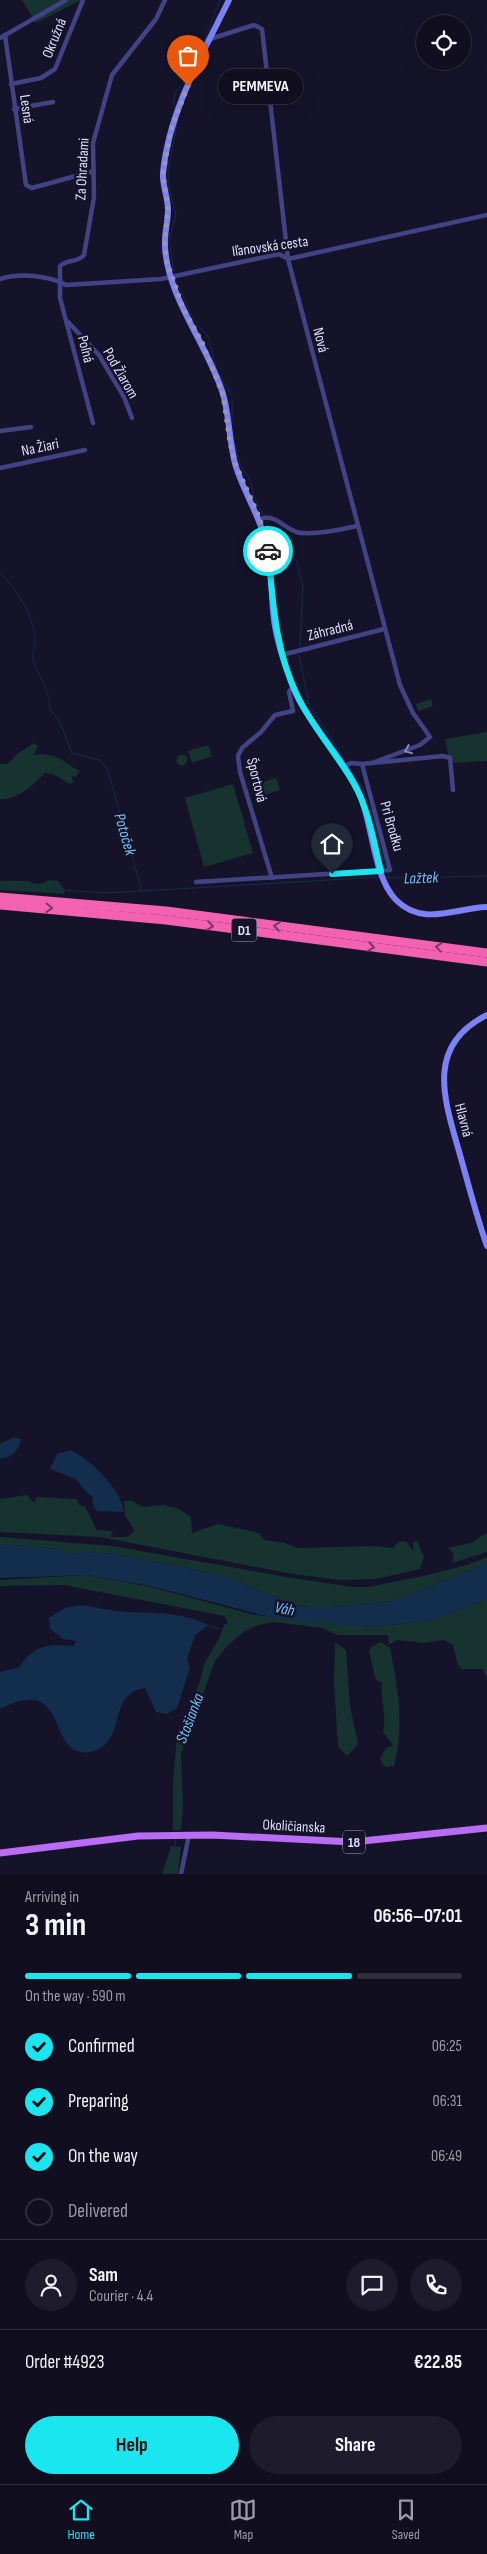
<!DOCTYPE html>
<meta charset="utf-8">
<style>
:root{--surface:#100e1f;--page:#1e1c2c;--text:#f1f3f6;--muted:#9c9ca4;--line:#302e3d;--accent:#19e6ee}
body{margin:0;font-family:"Sofia Sans Condensed",sans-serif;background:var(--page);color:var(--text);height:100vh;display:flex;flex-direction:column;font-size:19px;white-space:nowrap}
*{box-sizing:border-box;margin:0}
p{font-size:16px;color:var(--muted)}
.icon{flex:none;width:28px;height:28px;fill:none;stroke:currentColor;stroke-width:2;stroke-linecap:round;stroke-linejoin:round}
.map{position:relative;height:1874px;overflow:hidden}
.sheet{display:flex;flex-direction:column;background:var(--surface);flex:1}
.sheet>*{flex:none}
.controls{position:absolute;left:416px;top:15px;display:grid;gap:10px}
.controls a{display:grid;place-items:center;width:55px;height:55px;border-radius:50%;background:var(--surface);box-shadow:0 5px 20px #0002,0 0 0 1px var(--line);font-size:25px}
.pin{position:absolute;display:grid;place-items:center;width:42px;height:42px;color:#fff;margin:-51px -21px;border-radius:50% 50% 50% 0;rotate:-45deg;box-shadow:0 0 5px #0007}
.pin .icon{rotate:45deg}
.courier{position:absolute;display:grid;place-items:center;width:50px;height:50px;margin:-25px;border:4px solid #19e6ee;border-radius:50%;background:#fff;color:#222;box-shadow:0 1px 6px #0007}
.bubble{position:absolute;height:35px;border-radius:18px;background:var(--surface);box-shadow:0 5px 20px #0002,0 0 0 1px var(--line);font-size:16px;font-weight:700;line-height:35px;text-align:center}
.overview em{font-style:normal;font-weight:700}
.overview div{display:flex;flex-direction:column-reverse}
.overview{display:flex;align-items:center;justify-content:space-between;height:85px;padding:0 25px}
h1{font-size:32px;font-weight:700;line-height:38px}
.bar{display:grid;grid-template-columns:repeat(4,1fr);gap:8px 5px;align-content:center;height:60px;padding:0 25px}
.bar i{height:6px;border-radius:4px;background:var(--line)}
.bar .current{background:var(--accent)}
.bar p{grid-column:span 4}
.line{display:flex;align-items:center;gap:12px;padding:0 25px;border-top:1px solid var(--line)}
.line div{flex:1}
.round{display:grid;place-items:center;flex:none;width:52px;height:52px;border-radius:26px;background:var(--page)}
ol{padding:0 25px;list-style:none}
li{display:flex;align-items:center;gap:15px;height:55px}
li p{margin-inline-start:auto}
li .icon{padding:5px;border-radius:50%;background:var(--accent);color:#111;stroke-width:4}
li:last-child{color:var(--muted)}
li i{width:28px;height:28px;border:2px solid var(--line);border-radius:50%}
.cta{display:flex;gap:10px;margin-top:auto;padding:10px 25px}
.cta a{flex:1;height:58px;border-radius:30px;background:var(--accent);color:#111;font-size:20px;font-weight:700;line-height:58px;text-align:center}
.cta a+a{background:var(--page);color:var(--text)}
.menu{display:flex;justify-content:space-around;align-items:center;height:70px;border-top:1px solid var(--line);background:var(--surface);font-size:14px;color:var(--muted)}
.menu a{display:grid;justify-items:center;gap:2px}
.menu .current{color:var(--accent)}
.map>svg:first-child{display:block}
</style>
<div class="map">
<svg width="487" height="1874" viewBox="0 0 487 1874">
<rect width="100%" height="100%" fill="#151329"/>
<g fill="#163330">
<path d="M22,0H81L36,23Z"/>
<path d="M431,699L433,706L418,711L416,704Z"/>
<path d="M487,732V761L450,763L445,739Z"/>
<path d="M34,743L38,746L34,755C49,752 60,757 71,766C74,769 77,768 80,771L75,777L71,776L74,782L70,784L53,774L45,773C34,784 17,801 0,799V764H8L17,754Z"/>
<path d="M208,745L212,756L192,763L188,751Z"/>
<circle cx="182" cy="760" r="5.5"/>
<path d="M276,778L280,790L255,798L251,785Z"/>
<path d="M233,784L253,853L204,867L185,798Z"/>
<path d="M49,880L58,881L65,891L64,894L0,890V881H29C35,886 43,884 49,880Z"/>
<path d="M27,1495L34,1503L37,1497L76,1499L80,1506H85L97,1530L113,1531L110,1537H127L135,1531L125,1516L124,1501H132L143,1507L163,1505L179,1509L191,1517L192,1533L218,1524L259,1533L264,1540L285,1543L297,1548L375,1546L393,1548L400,1541L407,1542L413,1551V1542L417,1541L424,1557L420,1569L376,1579L340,1580L293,1574L100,1537L0,1532V1499Z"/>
<path d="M487,1533V1552L452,1563L454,1554L448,1548L471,1543Z"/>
<path d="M0,1537L112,1546L292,1578L353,1587H368L423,1576L467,1565L487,1557V1563L395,1601L333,1607H311L293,1605L228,1577L188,1568L114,1554L88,1552L68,1555L60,1549L0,1544Z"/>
<path d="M86,1575L147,1586L255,1615L372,1627L431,1620L487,1599V1680L483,1669H462L458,1665L453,1645L444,1640L423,1643L397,1640L389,1645L388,1635H337L322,1628L274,1622L258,1625L245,1631L228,1645L215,1661L181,1754L183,1809L181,1830H173V1780L177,1737L200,1682L204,1664L220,1637L224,1625L228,1623L224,1616L64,1585L0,1586V1580Z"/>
<path d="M335,1642L346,1650L350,1706L358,1744L347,1756L338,1747L334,1682Z"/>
<path d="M381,1642L390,1648C398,1688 405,1725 394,1766L385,1767L380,1759L386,1748L393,1745L383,1732C387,1715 380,1699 382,1683L376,1680L369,1652L371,1647Z"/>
<path d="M171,1846L181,1847L178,1874H162Z"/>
</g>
<g fill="#132d4d">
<path d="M14,1437L21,1439C18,1451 13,1457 0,1459V1444Z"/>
<path d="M71,1450C91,1461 121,1488 124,1512L97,1511L94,1508L92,1496L87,1493L76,1479L50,1469L57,1454Z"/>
<path d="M0,1544L60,1549L68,1555L88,1552L114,1554L188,1568L228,1577L293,1605L311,1607H333L395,1601L487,1563V1599L431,1620L372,1627L274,1618L146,1585L86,1575L0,1578Z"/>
<path d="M80,1605C96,1607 111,1611 126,1612C157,1613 180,1612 209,1625L195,1635L187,1659L190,1667L177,1708L167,1714L156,1712L145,1688C105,1694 129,1744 90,1752C45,1760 72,1672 0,1709V1672L19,1667C36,1644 47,1644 74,1646L76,1641L63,1639L50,1629L49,1618L65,1608Z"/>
</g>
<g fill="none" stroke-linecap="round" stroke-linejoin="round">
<g stroke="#132d4d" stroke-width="1">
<path d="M183,83L204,41L220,0"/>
<path d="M175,107L173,104L175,92L181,86"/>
<path d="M174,272L169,240L176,215L168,184V169L179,115"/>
<path d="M175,278L194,321L208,336L216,367"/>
<path d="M219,375L231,394"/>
<path d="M232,423V399"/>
<path d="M234,442L241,467L249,478L254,496L263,515"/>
<path d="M266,520L270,535L296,560L303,586L300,647"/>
<path d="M0,573C17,589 34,616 35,640C35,646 32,654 33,659C36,674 52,692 50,710L59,720L72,753L99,760L107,768L142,891L380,877"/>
<path d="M299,655L309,704L364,790L386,868"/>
<path d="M388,871L389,878L487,876"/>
<path d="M384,877L389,878"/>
<path d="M0,885L102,893L141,891"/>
<path d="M209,1626L219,1629"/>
<path d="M223,1629L231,1623L250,1621"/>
<path d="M176,1832V1753L190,1713L214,1656L237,1632L249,1624L256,1616L262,1614"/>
<path d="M172,1874L176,1838"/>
</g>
<g stroke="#424385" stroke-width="4.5">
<path d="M5,35L26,185L32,188L94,171"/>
<path d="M0,38L66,0"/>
<path d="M210,39L254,25L262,29L288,259L400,685L413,713L430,737L420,745L372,763"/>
<path d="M11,84L41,78L55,69L83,0"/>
<path d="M14,109L53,102"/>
<path d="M0,279C20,273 48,275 66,285L161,279L279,254L288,259L487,215"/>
<path d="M68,322L99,355L124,397L132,418"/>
<path d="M93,423L60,298V266C67,259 78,263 84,255L94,197L93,143L112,75L156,19L165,0"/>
<path d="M0,431L31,427"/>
<path d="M0,468L85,450"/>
<path d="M260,519C278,513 285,532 302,533C319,534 340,530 357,526"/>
<path d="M282,655L384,629"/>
<path d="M362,764L443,756L450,758L453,790"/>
<path d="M272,878L240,772L238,756L242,748L261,732L275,715L293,711L289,692L293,686"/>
<path d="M196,882L390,870L362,764L351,763L343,767"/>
<path d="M181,1874L189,1835"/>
</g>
<g stroke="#7c81f5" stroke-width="6">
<path d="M229,0C202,55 169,111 163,173C162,185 168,197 168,210C168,222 164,234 165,247C168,299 208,345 223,394C230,418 229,444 236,467C245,495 261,518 267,546C272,571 271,596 274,620C277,643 285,665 293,687C309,726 343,756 360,795C373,826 373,876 396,900C423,927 455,908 487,907"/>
<path d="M487,1015C421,1048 447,1106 462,1162C470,1190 477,1218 487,1246"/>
</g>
<path stroke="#b96df4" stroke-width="7" d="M0,1853L138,1836L212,1835L353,1842L487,1828"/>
<g stroke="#f362b1" stroke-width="9">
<path d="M0,897L166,911L487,953"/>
<path d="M0,905L166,920L487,962"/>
</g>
</g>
<defs><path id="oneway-chevron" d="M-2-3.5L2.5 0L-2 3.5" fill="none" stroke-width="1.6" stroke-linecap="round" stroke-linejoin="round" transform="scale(1.25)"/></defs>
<use stroke="#8989bb" href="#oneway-chevron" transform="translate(408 750) rotate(158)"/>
<g stroke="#793766">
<use href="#oneway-chevron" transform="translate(49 908) rotate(4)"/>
<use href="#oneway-chevron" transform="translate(210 926) rotate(8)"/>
<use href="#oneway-chevron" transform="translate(277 926) rotate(-172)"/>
<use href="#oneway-chevron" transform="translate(371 947) rotate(8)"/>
<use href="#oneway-chevron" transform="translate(439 947) rotate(-173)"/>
</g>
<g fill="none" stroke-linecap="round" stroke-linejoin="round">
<path stroke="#9897b2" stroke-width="5" stroke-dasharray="0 9" d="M188,86L171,129L163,174L168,207L165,239L166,259L183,308L202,342L223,395L230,443L236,465L260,519L268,551"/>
<path stroke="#19e6ee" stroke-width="6" d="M268,551C273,600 275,650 297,695C312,727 337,754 354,784C369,810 374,843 381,871L332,874"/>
</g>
<g text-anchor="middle" stroke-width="5" stroke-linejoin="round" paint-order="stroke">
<g fill="#151329" stroke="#a2a1bd" stroke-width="1">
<rect x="231.5" y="918.5" width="25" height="23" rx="4"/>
<rect x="343" y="1830.5" width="22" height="23" rx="4"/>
</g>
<g font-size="14" font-weight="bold" fill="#dfdefc">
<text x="244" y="935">D1</text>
<text x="354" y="1847">18</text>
</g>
<g font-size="15" fill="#dfdefc" stroke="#151329">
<text transform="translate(54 38) rotate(-68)" y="5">Okružná</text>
<text transform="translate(27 109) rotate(82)" y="5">Lesná</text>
<text transform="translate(82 169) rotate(-87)" y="5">Za Ohradami</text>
<text transform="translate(270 246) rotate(-8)" y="5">Iľanovská cesta</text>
<text transform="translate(321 340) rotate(76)" y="5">Nová</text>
<text transform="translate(86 349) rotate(76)" y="5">Poľná</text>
<text transform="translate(121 373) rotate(60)" y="5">Pod Žiarom</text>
<text transform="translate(40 447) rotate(-12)" y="5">Na Žiari</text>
<text transform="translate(330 630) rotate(-14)" y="5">Záhradná</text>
<text transform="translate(257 780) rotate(76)" y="5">Športová</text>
<text transform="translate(392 826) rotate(74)" y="5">Pri Brodku</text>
<text transform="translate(464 1120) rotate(75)" y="5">Hlavná</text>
<text transform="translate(294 1826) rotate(3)" y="5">Okoličianska</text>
</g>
<g font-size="16" font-style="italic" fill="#74c1f4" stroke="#151329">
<text transform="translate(126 834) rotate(74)" y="6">Potoček</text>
<text transform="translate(421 877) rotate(-2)" y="6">Lažtek</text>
<text transform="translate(285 1608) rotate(12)" y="6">Váh</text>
<text transform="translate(189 1718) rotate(-69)" y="6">Stošianka</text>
</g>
</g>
</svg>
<div class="controls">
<a><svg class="icon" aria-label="locate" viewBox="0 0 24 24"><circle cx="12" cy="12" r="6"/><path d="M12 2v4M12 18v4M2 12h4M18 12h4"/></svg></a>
</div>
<div class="pin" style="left:188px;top:86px;background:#ea580c"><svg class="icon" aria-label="bag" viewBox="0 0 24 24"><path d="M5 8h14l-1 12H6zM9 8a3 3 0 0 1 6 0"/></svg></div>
<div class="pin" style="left:332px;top:874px;background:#1f2937"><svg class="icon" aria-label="home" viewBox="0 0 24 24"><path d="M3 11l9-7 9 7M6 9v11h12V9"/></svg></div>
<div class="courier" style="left:268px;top:551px"><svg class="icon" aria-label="car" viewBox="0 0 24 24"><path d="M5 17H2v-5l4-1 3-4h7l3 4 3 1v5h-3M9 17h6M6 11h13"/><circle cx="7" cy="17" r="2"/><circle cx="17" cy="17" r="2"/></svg></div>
<div class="bubble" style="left:218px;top:69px;width:85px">PEMMEVA</div>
</div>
<section class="sheet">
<div class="overview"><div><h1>3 min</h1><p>Arriving in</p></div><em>06:56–07:01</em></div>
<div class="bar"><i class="current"></i><i class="current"></i><i class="current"></i><i></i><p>On the way · 590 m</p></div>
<ol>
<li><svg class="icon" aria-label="check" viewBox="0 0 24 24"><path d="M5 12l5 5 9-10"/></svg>Confirmed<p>06:25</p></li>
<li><svg class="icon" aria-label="check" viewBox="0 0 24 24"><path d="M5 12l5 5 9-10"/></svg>Preparing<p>06:31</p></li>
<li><svg class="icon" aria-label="check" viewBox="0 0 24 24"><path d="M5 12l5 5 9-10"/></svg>On the way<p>06:49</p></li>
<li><i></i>Delivered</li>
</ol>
<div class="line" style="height:90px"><a class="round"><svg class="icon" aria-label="person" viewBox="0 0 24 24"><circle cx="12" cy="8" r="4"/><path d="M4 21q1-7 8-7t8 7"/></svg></a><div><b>Sam</b><p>Courier · 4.4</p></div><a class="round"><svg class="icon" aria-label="chat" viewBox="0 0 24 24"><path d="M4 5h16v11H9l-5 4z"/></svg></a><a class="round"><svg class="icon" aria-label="phone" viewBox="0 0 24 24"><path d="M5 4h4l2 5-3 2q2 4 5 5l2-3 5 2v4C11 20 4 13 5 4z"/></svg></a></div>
<div class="line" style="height:65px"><div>Order #4923</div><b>€22.85</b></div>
<div class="cta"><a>Help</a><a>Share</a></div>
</section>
<nav class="menu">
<a class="current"><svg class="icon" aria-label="home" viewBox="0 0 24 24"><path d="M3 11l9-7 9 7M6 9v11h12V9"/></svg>Home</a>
<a><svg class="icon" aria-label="map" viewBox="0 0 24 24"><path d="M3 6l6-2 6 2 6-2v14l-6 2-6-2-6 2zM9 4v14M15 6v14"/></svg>Map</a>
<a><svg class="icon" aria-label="saved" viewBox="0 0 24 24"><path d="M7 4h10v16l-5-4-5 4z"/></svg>Saved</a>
</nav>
